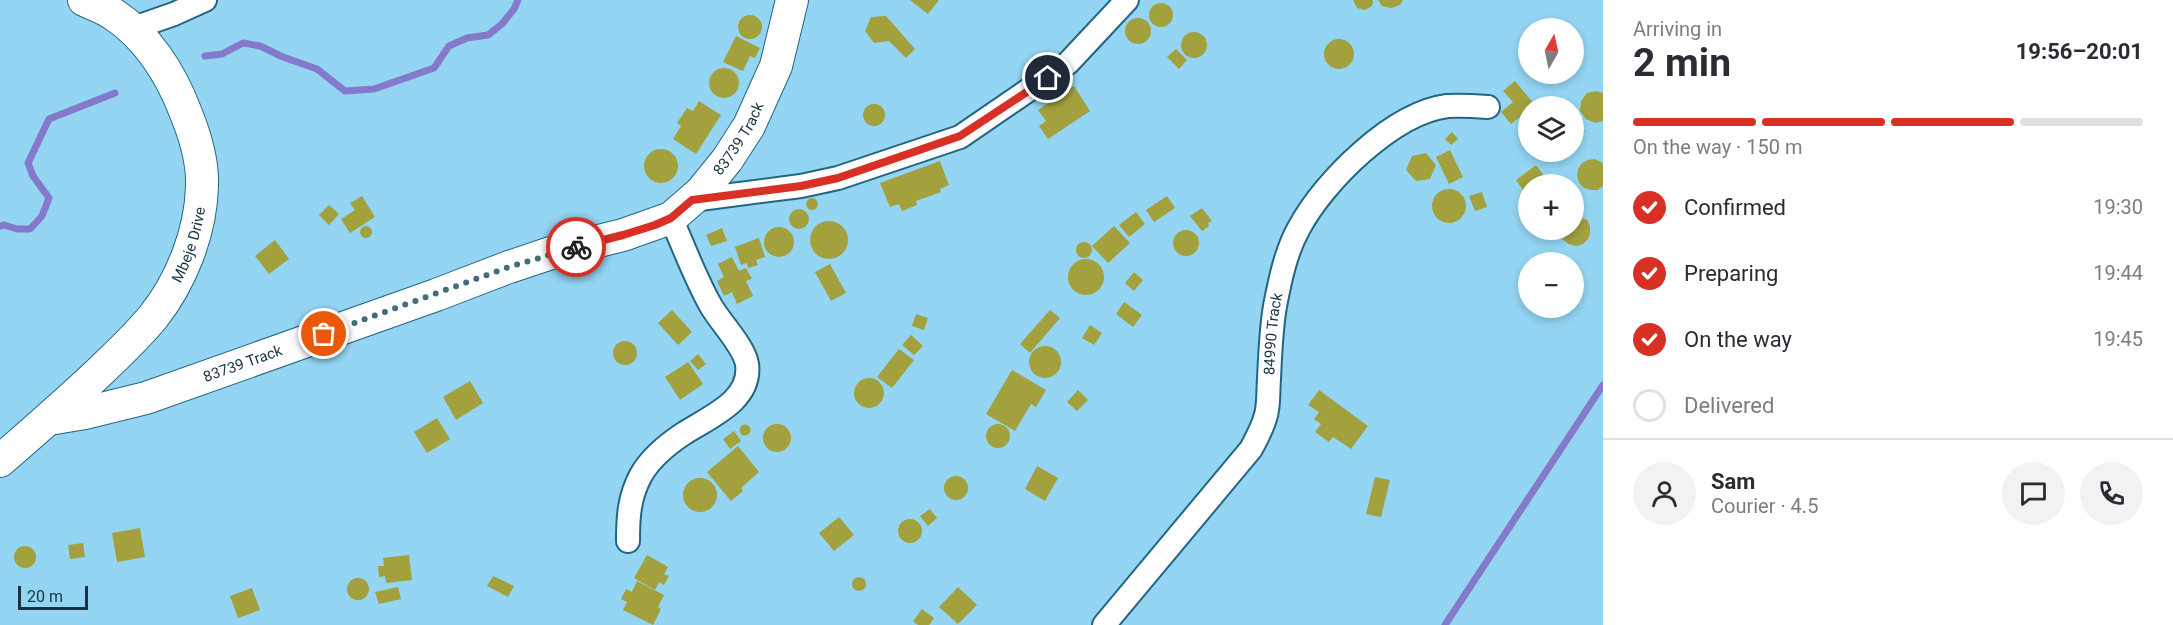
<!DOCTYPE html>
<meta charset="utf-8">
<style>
:root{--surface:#fff;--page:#f2f2f3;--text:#2b2b33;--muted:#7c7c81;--line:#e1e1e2;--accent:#d93025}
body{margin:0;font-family:Roboto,sans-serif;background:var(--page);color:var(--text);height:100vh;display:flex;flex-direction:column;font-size:22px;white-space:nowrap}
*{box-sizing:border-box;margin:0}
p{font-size:20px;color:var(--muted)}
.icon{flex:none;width:33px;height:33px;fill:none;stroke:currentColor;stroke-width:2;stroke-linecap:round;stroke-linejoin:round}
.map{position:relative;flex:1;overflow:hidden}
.side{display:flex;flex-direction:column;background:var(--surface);width:570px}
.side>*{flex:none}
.needle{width:39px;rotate:9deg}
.tools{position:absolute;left:1518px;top:18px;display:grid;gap:12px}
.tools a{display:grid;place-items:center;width:66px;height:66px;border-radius:50%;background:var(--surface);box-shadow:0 3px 9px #0003;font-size:30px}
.scale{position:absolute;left:18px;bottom:15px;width:70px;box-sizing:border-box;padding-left:6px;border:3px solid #193440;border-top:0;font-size:16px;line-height:21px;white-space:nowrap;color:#193440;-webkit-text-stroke:4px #93d5f3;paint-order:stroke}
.pin{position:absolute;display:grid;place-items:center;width:51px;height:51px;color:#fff;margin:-26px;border:3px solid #fff;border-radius:50%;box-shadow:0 2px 6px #0007}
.courier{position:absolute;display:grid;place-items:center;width:60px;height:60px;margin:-30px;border:4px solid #d93025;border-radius:50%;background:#fff;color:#222;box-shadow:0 2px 8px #0007}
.head em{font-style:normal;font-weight:700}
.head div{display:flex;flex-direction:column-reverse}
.head{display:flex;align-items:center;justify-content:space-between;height:102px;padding:0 30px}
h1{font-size:39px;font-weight:700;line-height:45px}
.bar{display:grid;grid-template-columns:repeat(4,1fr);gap:9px 6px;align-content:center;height:72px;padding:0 30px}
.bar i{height:8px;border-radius:4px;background:var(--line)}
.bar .selected{background:var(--accent)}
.bar p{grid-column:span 4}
.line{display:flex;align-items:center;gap:15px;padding:0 30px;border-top:2px solid var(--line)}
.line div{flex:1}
.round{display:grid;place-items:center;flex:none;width:63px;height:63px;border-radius:32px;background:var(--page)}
ol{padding:0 30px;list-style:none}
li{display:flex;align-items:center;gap:18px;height:66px}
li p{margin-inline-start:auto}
li .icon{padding:6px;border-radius:50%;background:var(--accent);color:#fff;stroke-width:4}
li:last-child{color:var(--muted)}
li i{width:33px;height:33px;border:3px solid var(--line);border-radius:50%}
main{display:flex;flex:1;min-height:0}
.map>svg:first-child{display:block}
</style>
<main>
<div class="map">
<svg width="1603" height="625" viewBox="0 0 1603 625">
<rect width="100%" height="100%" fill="#93d5f3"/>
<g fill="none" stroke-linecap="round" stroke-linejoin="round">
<g stroke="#8479ca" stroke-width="7">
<path d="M205,56L222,54L243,43L260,46L283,57L317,69L345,91L374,89L434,68L449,46L467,38L488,35L502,24L514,9L518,0"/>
<path d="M0,226L4,225L17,229H30L42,216L49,198L33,176L28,163L49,119L115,93"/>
<path d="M1445,625L1603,385"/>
</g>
</g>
<g fill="#a2a13e">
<path d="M910,0H939L928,14Z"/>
<path d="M1353,0H1373L1372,6L1365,10L1357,8Z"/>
<path d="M1378,0H1403L1400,5L1391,8L1382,6Z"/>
<circle cx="1161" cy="15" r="12"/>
<circle cx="750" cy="27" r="12"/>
<path d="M886,16L915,49L906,58L889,41L874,43L865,31L871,17Z"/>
<circle cx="1138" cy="31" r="13"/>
<circle cx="1194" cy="45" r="13"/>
<path d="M736,36L760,48L755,58L750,56L743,71L723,62Z"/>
<circle cx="1339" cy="54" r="15"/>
<path d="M1176,49L1187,60L1179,69L1167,57Z"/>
<circle cx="724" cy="83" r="15"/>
<path d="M1515,81L1535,105L1528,106V110L1511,124L1501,112L1513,102L1503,91Z"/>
<path d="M1074,86L1090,111L1048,139L1039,126L1046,121L1038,110Z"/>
<path d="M1597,91L1603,93V121L1595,123L1586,119L1580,111L1581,101L1587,93Z"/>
<path d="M699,101L721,115L696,154L673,139L681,126L677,123L687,108L693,111Z"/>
<circle cx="874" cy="115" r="11"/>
<path d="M1574,121L1585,131L1576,141L1574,139Z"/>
<path d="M1452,132L1458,139L1451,145L1445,139Z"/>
<circle cx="661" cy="166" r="17"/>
<path d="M1450,150L1463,177L1449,184L1436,157Z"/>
<path d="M1426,153L1436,165L1430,179L1416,181L1406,170L1412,156Z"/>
<path d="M1595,159L1603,163V186L1598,190H1591L1584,188L1579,183L1577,176L1578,169L1582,163L1588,160Z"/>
<path d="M940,161L949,185L940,189L941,192L916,201L917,205L902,211L899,204L890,207L880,183Z"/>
<path d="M1536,165L1550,184H1528V197L1516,180Z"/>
<circle cx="1449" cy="206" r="17"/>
<path d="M1482,192L1487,207L1475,211L1469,196Z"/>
<path d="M362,196L375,217L350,233L341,219L355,210L350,203Z"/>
<path d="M1167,196L1175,208L1154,222L1146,210Z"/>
<circle cx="812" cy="204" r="6"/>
<path d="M329,205L339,214L329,225L319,215Z"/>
<path d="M1202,208L1212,221L1208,223L1209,226L1202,231L1190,216Z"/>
<circle cx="799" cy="219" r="10"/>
<path d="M1136,212L1145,224L1129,237L1119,225Z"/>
<path d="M1574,215L1587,220L1590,226V233L1588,239L1583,244L1576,246L1569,244L1563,240L1560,230H1574Z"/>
<circle cx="829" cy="240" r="19"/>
<path d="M1114,226L1130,243L1108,263L1092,246Z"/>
<circle cx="366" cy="232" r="6"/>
<circle cx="779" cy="242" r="15"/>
<path d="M722,228L727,241L711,246L706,235Z"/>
<circle cx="1186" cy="243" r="13"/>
<path d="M759,238L765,257L756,260L758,265L748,268L747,263L741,265L735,247Z"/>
<path d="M275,240L289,259L269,274L255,256Z"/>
<circle cx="1084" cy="250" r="8"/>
<path d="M732,257L739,271L746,268L752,279L746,281L753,296L737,304L732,292L724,296L717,281L724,277L718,264Z"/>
<circle cx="1086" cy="277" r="18"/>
<path d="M830,264L846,293L831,301L815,272Z"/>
<path d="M1134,272L1143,280L1134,291L1125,283Z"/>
<path d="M1124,302L1142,315L1133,327L1116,314Z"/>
<path d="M672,310L692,332L678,345L658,323Z"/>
<path d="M1050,310L1060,318L1030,353L1020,344Z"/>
<path d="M916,314L928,318L924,330L912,326Z"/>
<path d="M1090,325L1102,333L1094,345L1082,338Z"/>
<path d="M911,335L923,346L914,355L902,345Z"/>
<circle cx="625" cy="353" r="12"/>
<circle cx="1045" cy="362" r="16"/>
<path d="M899,349L914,360L892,388L877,377Z"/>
<path d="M698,354L706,364L698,370L690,361Z"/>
<path d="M688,362L703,384L680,400L665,377Z"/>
<path d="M1012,370L1046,390L1036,407L1031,404L1015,431L986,414Z"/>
<circle cx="869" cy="393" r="15"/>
<path d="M470,381L483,403L456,420L443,397Z"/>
<path d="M1078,390L1088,400L1077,411L1067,402Z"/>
<path d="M1319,390L1368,426L1351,449L1333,437L1329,442L1315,432L1321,424L1314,419L1319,412L1308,405Z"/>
<path d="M437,418L450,439L427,453L414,432Z"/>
<circle cx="998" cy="436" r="12"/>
<circle cx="777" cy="438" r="14"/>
<circle cx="745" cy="430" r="5.5"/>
<path d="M734,431L741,441L730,449L723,439Z"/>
<path d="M738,446L759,472L741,488L743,491L731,501L707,472Z"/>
<path d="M1037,466L1058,478L1045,501L1025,489Z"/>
<circle cx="956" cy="488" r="12"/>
<path d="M1375,477L1390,480L1381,517L1366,514Z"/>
<circle cx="700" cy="495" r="17"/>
<path d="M930,509L937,518L928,526L920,516Z"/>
<path d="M839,517L854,535L834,551L819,533Z"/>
<circle cx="910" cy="531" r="12"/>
<path d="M140,528L145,557L117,562L112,533Z"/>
<path d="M83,543L85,557L70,559L68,545Z"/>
<circle cx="25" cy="557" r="11"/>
<path d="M409,555L412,580L386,583L385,576L379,577L378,566H384L383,558Z"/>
<path d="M647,555L668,567L664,574L669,576L664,585L659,582L655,590L634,578Z"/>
<path d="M493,576L514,586L508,597L487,586Z"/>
<circle cx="859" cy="584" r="7"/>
<circle cx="358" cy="589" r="11"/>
<path d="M637,581L664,595L658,607L661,609L653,625L623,610L627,602L621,599L626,589L632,592Z"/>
<path d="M398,587L401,599L379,604L375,592Z"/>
<path d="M958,587L977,605L958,624L939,607Z"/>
<path d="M252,588L260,610L238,618L230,596Z"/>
<path d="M922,609L934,618L929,625H918L913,621Z"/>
</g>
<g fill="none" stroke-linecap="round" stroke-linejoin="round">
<defs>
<g id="street">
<path d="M131,29L174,14L205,0"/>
<path d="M692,200L801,186L838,178L960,137L1068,63L1127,0"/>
<path d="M628,541C628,517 629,497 641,475C650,459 668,444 683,434C709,417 752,401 747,364C744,346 720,322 711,306C695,278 684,247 671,218"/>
<path id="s1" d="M1104,625L1251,449C1257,438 1263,427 1266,415C1269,404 1268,391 1269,379C1270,355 1271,330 1275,306C1280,280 1286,251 1299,228C1324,181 1393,113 1447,106C1461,105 1475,106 1488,107"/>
</g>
<g id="secondary">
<path id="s2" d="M49,419L85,413L146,398L436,295L509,267L554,252L623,235L671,218L701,192L727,160L749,126L776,66L792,0"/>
<path id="s3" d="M0,461C31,434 62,407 92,379C113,359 135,339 153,317C181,282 201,232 202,186C203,161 195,135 185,111C171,74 147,36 113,14C104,8 93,4 84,0"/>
</g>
</defs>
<use href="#street" stroke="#236681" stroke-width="26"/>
<use href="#secondary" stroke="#236681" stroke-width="34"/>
<use href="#street" stroke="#fff" stroke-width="22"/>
<use href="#secondary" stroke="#fff" stroke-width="32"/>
</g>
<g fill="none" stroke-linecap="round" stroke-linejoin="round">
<path stroke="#446c7f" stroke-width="6" stroke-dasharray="0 10.8" d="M324,334L509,267L576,247"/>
<path stroke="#d93025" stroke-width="8" d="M576,247L623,235L655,225L671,218L692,200L801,186L838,178L960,136L1048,78"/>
</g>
<g text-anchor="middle" stroke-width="6" stroke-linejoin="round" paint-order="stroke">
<g font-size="15" fill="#193440" stroke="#93d5f3">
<text dy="5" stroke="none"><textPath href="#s2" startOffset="760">83739 Track</textPath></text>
<text dy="5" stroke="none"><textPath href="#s3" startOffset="292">Mbeje Drive</textPath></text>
<text dy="5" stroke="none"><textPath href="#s1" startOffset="348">84990 Track</textPath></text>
<text dy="5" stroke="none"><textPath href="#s2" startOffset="202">83739 Track</textPath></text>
</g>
</g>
</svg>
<div class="tools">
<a><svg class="needle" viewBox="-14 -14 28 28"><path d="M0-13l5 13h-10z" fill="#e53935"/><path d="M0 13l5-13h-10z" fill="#7c7c81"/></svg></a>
<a><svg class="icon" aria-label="layers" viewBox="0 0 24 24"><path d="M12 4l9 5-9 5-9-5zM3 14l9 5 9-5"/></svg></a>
<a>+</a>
<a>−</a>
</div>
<div class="scale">20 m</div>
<div class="pin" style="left:324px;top:334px;background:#ea580c"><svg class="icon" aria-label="bag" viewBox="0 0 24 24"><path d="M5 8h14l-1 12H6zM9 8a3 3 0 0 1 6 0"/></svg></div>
<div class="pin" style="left:1048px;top:78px;background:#1f2937"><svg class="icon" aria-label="home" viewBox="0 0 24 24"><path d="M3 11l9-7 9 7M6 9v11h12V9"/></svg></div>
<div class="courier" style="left:576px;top:247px"><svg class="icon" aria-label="bike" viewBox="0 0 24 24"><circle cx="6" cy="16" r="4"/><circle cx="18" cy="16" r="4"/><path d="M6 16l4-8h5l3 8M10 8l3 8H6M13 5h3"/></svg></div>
</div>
<section class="side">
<div class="head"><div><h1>2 min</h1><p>Arriving in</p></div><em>19:56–20:01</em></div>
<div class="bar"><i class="selected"></i><i class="selected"></i><i class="selected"></i><i></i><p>On the way · 150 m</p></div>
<ol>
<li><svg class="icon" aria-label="check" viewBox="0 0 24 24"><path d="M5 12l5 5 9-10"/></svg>Confirmed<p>19:30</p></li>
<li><svg class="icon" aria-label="check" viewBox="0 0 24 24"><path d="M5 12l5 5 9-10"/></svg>Preparing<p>19:44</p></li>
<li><svg class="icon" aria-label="check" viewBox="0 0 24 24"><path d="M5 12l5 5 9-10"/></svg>On the way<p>19:45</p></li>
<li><i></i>Delivered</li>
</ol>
<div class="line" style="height:108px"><a class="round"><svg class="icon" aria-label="person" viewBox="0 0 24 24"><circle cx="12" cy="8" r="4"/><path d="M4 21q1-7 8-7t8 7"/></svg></a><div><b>Sam</b><p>Courier · 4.5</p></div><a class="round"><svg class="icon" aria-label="chat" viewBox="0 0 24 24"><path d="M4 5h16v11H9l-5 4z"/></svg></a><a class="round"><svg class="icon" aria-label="phone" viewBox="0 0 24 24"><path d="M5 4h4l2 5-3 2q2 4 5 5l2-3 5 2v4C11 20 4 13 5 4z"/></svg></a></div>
</section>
</main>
